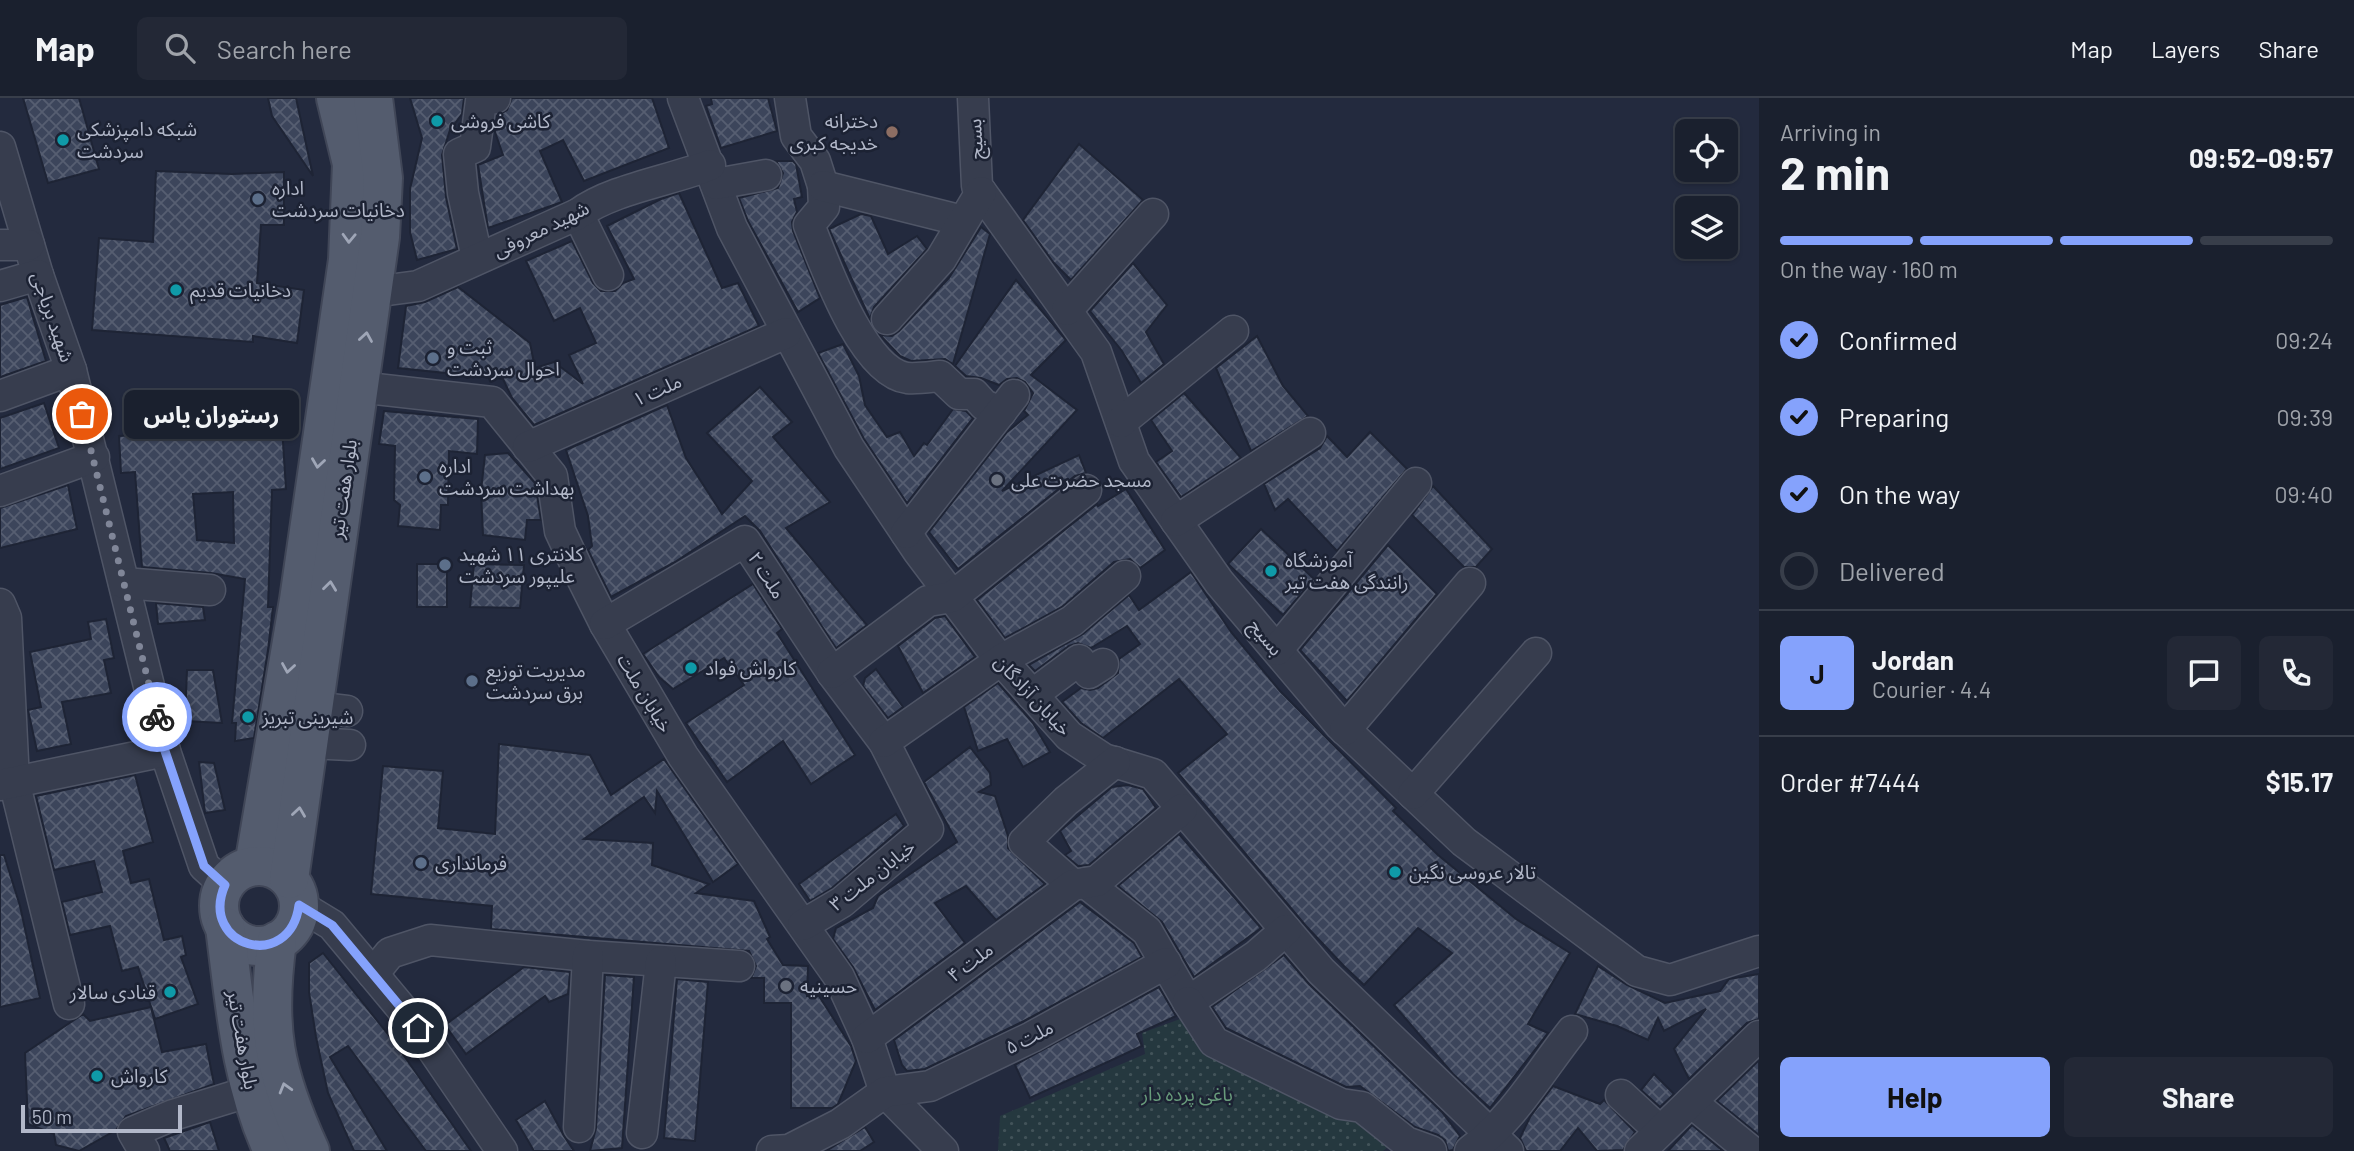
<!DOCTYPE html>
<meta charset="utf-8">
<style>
:root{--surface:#1a202e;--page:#232836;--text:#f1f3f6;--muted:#9fa3aa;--line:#383e4a;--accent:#85a2fc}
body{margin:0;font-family:Barlow,"Noto Sans Arabic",sans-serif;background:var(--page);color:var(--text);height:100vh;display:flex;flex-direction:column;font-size:26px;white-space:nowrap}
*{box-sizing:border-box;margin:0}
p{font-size:23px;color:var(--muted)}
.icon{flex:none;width:38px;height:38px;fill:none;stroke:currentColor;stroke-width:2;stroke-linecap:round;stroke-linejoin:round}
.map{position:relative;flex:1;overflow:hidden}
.sheet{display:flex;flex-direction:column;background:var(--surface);width:595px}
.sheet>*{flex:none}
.controls{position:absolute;left:1675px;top:21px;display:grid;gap:14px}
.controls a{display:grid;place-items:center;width:63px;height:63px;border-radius:10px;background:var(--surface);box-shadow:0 2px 5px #0004,0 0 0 2px var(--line);font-size:35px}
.scale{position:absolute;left:21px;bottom:18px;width:161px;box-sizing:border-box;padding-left:7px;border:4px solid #b2b8c9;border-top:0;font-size:19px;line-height:24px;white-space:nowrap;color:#b2b8c9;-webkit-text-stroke:5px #1c2233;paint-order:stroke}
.pin{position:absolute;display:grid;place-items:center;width:60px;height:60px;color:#fff;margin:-30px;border:4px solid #fff;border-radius:50%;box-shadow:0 2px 7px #0007}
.courier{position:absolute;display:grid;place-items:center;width:70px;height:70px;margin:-35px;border:5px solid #85a2fc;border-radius:50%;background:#fff;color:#222;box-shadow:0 2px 9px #0007}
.bubble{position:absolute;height:49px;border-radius:10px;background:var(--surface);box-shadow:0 2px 5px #0004,0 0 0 2px var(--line);font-size:23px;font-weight:700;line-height:49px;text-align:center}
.overview em{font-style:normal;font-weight:700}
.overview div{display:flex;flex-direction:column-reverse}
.overview{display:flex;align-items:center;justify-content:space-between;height:119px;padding:0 21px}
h1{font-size:46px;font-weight:700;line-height:52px}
.bar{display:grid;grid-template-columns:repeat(4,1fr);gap:10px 7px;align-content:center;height:84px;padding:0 21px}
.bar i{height:9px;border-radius:5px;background:var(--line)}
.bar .current{background:var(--accent)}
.bar p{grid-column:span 4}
.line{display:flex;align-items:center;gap:18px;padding:0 21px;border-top:2px solid var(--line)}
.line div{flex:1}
.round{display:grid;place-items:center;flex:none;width:74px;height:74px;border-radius:10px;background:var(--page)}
ol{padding:0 21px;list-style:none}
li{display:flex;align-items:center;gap:21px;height:77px}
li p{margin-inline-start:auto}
li .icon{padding:7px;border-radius:50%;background:var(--accent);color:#111;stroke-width:4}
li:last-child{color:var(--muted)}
li i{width:38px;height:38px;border:4px solid var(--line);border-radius:50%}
.action{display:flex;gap:14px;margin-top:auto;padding:14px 21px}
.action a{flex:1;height:80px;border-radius:10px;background:var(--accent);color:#111;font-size:28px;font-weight:700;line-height:80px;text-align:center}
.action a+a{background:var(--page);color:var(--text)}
header{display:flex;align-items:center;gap:42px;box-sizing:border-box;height:98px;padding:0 35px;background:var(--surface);border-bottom:2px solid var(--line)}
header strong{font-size:33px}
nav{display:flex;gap:38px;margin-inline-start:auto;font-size:24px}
.search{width:490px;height:63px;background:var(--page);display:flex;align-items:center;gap:18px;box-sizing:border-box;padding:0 24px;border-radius:10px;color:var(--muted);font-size:26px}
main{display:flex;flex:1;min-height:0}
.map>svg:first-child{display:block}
</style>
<header>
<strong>Map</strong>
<div class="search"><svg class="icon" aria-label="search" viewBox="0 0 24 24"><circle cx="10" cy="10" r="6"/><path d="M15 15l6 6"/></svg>Search here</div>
<nav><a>Map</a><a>Layers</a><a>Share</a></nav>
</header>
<main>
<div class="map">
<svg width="1759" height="1053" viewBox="0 0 1759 1053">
<defs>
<pattern id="garden-dots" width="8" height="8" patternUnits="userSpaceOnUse" patternTransform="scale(1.75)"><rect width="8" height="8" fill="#25383f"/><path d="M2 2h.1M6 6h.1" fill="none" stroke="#425359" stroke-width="1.8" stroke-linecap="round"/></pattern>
<pattern id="building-cross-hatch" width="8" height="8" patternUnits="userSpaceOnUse" patternTransform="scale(1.75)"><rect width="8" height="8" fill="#3c455b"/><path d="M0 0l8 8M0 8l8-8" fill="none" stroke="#565e71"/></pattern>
</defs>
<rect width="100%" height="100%" fill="#232a3e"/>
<path fill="url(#garden-dots)" d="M1180,921L1214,944L1400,1039L1383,1053H998L1000,1018L1145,956L1142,935Z"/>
<g fill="url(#building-cross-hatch)" stroke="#1e2435" stroke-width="2" fill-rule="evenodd">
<path d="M23,0H79L99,71L48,85Z"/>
<path d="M268,0H296L313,78L272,18Z"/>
<path d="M410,0H464L462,16L450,32L442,57L446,99L457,151L417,162L410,134V91L422,40Z"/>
<path d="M512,0H652L669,50L584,83L563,42L540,53L562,104L488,130L478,67L503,57L495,34L497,18L507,12Z"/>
<path d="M711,0H768L777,33L721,50L706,8L712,6Z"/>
<path d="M1079,46L1143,102L1071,182L1053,164L1023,122Z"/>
<path d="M776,63H793L796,66L802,99L794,101L797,114L792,124L793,133L820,200L798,214L748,123L739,100L778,90L783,75Z"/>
<path d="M156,73L232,76L284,74V127H261L257,185L304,192L297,245L253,238V244L92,232L99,140L153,144Z"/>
<path d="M679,95L722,190L738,185L759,228L534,327L512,300L503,281L398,270L406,208L425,204L458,189L530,245L535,270L554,264L583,286L569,257L596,245L580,210L554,223L526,163L572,143L593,185L601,193H615L623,185L634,181L607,128L661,101Z"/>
<path d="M861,116L871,118L888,156L917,138L927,151L874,209L870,221L829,131Z"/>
<path d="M981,129L990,136L953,266L945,261L911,263L900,258L880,237L892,238L899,233L949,180Z"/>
<path d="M1133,165L1167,207L1146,234L1164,266L1141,285L1122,253L1090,213Z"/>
<path d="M1016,182L1066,242L1031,277L1077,312L1002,393L1079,357L1086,375L1075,378L958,471L929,434L1007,334L1028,317L1024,313L1033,295L1025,284L1017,280L1007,281L999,287L981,280L966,278L955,268Z"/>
<path d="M27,199L46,263L0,279V207Z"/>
<path d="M1257,238L1283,288L1308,318L1251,353L1216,270Z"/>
<path d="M843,246L859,278L865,307L887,339L900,334L914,358L924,345L927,347L953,311L966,313L973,320L907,405L864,341L818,255Z"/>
<path d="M760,289L792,324L773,339L830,404L786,430L867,527L836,550L760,433L745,418L675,464L611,499L588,452L592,448L588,418L566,352L667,307L686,360L722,416L752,383L707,335Z"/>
<path d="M1184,295L1241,360L1181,399L1156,364L1172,353L1151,322Z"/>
<path d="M44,305L59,350L0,371V320Z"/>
<path d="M384,313L478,321L477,356L449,353L448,407H441L440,432L398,428L400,407L394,402L395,348L379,346Z"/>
<path d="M282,329L286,391L272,392L268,509H273L268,552L254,640L235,643L236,625H232L245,481L211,475L142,469L135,374L121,375L119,338ZM233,394L234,445L197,442L193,396Z"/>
<path d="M1370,334L1407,371L1337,453L1288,401L1275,412L1264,386L1320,350L1327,338L1347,359Z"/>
<path d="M508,355L535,385L541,422H527L525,442L483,437L481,393L485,357Z"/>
<path d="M68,387L77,431L0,450V410Z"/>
<path d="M1433,388L1492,451L1476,469H1464L1412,417Z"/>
<path d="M1126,391L1165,452L1140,470L1130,461L1114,464L1062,509L1005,540L977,502L1097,406L1098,408Z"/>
<path d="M1261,431L1314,481L1283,517L1228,466Z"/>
<path d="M1388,447L1437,496L1347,603L1300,552Z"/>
<rect x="417" y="466" width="30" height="43"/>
<path d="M474,466L524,467L520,510L470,509Z"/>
<path d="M1191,474L1231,534L1280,593L1396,710L1393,713L1438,757L1516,821L1570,855L1528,926L1548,935L1490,1010L1453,976L1394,907L1452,855L1418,830L1364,887L1344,868L1306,828L1178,675L1227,636L1179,581L1103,640L1081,625L1062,604L1081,590L1090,592L1098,590L1118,575L1119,561L1140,546L1127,528L1091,550L1078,545L1069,548L1035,573L1029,567L1083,536L1129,497L1139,512Z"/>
<path d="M753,486L782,531L777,535L855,657L811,686L783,643L727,684L686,625L744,587L724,560L673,591L659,579L643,556Z"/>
<path d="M156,505L203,509L205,522L158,526Z"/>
<path d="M945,518L975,559L923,595L898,548L935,520Z"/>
<path d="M106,521L114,560L104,562L111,595L62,604L71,646L37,653L28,612L41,609L30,554L91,541L88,524Z"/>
<path d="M876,571L903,609L888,620L863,588L865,580Z"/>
<path d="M187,572H213L222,625L185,623Z"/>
<path d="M998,585L1033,625L1050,654L1023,669L1007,641L978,653L964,609Z"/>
<path d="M499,646L590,657L611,697L664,661L738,766L713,784L657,693L655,715L644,699L584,741L653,745L652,767L709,786L696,795L754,803L770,839L767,841L783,867L808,868L807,898H819L851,948L856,963L838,1006L832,1010H791V905H764V880H751L756,868L749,853L491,831L492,808L371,796L383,668L443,673L438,730L495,736Z"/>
<path d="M970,649L990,675L991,687L979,694L995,698L1008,738V750L1045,786L996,822L966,788L935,805L965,845L875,912L853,869L833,841L836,830L873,810L878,798L957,744L924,684Z"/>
<path d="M199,664L214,665L225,712L205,715Z"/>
<path d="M135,677L153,744L123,753L131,785L149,781L164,842L182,838L186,857L181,859L198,906L155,921L138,869L122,873L110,828L70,837L62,804L102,794L94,763L54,772L36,698Z"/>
<path d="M1128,687L1143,691L1156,710L1089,767L1078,768L1065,757L1071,753L1060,733L1112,689Z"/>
<path d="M896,716L904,728L832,790L810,803L799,786Z"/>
<path d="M1179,736L1261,830L1194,879L1162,824L1118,788Z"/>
<path d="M0,757H4L20,808L40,900L0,909Z"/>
<path d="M1080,804L1134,845L1142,859L1024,923L925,971L907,973L902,967L894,942Z"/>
<path d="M323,855L395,945L471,1053H426L348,948L330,959L387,1053H354L328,995L316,939L309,894V865Z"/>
<path d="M1284,857L1309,886L1442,1014L1460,1038L1453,1052L1448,1053L1445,1042L1438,1037L1415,1029L1360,988L1346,989L1226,930L1212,909Z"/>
<path d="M1598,868L1627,887L1665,905L1720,893L1729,881L1759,876V921L1747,925L1689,981L1674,951L1706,911L1664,933L1658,920L1648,942L1617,928L1575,916Z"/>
<path d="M524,869L570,874L568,896L549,904L545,898L466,956L445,927Z"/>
<path d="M605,877L634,879L622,1050L590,1053L596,1030Z"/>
<path d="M677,881L708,884L695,1043L664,1040Z"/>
<path d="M1159,889L1176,918L1137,936L1142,948L1030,1000L1015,967Z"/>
<path d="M151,909L162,954L206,946L214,986L126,1018L116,1032L79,1053L56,1047L54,1036L28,1026L25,955L83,916L90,923Z"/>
<path d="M1759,962V1037L1717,1003Z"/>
<path d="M1654,976L1674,996L1660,1009L1641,992Z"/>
<path d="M1553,988L1600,1006L1604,1002L1635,1034L1623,1052L1597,1053L1578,1030L1560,1053H1526L1520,1040L1530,1019Z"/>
<path d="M545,1003L564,1038L574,1053H534L516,1022Z"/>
<path d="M210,1024L219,1053H170L164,1040Z"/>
<path d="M1692,1027L1723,1053H1668Z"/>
<path d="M865,1029L874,1044L860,1053H826Z"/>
</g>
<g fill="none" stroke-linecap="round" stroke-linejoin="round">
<defs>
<g id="minor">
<path d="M683,0L732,130L849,350L918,453L994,554L1069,638L1104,661L1153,676L1321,873L1508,1053"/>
<path d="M790,0L796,38L815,63L823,88L824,109L809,127C824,164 862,274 907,280C917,281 930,279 940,278L959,296H974L984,307L1001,314"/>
<path d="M973,0L977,88L1096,254L1134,363L1219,484L1340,627L1464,744L1637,873L1670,882L1759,853"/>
<path d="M0,49L38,177L71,272L165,653L204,768L225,787"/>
<path d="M716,86L766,77"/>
<path d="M823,88L963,123"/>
<path d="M578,116L608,177"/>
<path d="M0,147H29"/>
<path d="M477,160L463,95L459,56L475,49L481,3L495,0"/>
<path d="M0,188L38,177"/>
<path d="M373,194L418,188L578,116C612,91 669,83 710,67"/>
<path d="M1067,212L1153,116"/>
<path d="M887,221L941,161L981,94"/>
<path d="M358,289L492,304L552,378L560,433L581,478L605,526L683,658L839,879L867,940L885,994L943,1053"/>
<path d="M0,298L71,272"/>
<path d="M1121,324L1233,233"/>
<path d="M528,349L786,235"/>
<path d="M0,393L94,359"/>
<path d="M1176,423L1310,335"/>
<path d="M906,435L1014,297"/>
<path d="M124,485L210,492"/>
<path d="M0,506L6,520L14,683L69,906"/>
<path d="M605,526L745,443L832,575L884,644L928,731L842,804L803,827"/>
<path d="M1277,552L1416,385"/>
<path d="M832,575L928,503L952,499L1086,392"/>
<path d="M1032,597L1079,562L1089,575L1103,566"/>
<path d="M313,609L347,613"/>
<path d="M1345,632L1470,485"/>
<path d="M884,644L1001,562L1072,523L1125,478"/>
<path d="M309,645L350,647"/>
<path d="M0,687L165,653"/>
<path d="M1413,696L1536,555"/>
<path d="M1086,785L1147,833L1188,904L1256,858L1286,832"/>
<path d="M1073,787L1024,744L1066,703L1115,664"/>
<path d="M299,807L332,827L418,930L502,1053"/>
<path d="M373,876L390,855L430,842L588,858L739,868"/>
<path d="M1188,904L1214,944L1341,1006L1362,1009L1406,1044L1431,1053"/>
<path d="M867,940L1073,787L1097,783L1182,711"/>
<path d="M1621,997L1660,1033"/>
<path d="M1691,1004L1751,1053"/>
<path d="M579,1029L588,858"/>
<path d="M642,1035L661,864"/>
<path d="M144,1053L133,1034L173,1017L251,993"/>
<path d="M772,1053L789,1052L840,1026L885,994L930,988L1032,939L1166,865"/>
<path d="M1470,1053C1514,1020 1539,975 1572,933"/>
<path d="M1640,1053L1759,938"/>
</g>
<g id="major">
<path d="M254,768L299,502L348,162L352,66L336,0"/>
<circle cx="259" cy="808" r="40"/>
<path d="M289,781L380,139L383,80L373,0"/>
<path d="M225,829C235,905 240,982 273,1053"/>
<path d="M277,843C265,930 274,974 310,1053"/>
</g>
</defs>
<use href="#minor" stroke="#4f5566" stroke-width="33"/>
<use href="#major" stroke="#404657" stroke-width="42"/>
<use href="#minor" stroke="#373d4e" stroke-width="30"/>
<use href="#major" stroke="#545c6e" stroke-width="38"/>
</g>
<defs><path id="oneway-chevron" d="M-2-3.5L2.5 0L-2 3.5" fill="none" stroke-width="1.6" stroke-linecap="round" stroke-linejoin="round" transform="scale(1.75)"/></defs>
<g stroke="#9fa6b7">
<use href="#oneway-chevron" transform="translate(349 140) rotate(92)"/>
<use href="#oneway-chevron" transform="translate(366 239) rotate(-81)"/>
<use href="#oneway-chevron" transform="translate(318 365) rotate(98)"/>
<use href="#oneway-chevron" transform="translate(330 488) rotate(-83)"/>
<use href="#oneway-chevron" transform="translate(288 570) rotate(99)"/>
<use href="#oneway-chevron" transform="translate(299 714) rotate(-82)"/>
<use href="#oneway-chevron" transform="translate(285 990) rotate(-106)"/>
</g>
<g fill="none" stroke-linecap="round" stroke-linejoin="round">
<path stroke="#808698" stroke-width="7" stroke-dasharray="0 12.6" d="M82,316L157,619"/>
<path stroke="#85a2fc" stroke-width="9" d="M157,619L165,653L204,768L225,787C198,849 290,875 299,807L332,827L418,930"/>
</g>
<g fill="#0f9aa8" stroke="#1c2233" stroke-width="2.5">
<circle cx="437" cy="23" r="7"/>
<circle cx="63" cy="42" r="7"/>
<circle cx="176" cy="192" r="7"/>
<circle cx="1271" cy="473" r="7"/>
<circle cx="691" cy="570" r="7"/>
<circle cx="248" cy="619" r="7"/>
<circle cx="1395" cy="774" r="7"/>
<circle cx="170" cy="894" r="7"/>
<circle cx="97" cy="978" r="7"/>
</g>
<circle fill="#8d6e63" stroke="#1c2233" stroke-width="2.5" cx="892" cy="34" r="7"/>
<g fill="#5c6f8a" stroke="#1c2233" stroke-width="2.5">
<circle cx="258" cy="101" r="7"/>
<circle cx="433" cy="260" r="7"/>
<circle cx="425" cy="379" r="7"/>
<circle cx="445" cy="467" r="7"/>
<circle cx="472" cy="583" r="7"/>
<circle cx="421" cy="765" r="7"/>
</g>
<g fill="#6b7280" stroke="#1c2233" stroke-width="2.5">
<circle cx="997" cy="382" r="7"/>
<circle cx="786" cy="888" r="7"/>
</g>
<g text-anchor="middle" stroke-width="5" stroke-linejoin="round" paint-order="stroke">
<g font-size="19" fill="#b2b8c9" stroke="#1c2233" text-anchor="start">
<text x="451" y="30">کاشی فروشی</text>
<text x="878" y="30" text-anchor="end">دخترانه<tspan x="878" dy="22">خدیجه کبری</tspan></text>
<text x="77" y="38">شبکه دامپزشکی<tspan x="77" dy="22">سردشت</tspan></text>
<text x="272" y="97">اداره<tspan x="272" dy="22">دخانیات سردشت</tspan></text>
<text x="190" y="199">دخانیات قدیم</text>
<text x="447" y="256">ثبت و<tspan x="447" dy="22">احوال سردشت</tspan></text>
<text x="439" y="375">اداره<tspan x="439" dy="22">بهداشت سردشت</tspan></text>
<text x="1011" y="389">مسجد حضرت علی</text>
<text x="459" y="463">کلانتری ۱۱ شهید<tspan x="459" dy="22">علیپور سردشت</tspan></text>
<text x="1285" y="469">آموزشگاه<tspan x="1285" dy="22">رانندگی هفت تیر</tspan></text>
<text x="705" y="577">کارواش فواد</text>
<text x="486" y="579">مدیریت توزیع<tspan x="486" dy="22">برق سردشت</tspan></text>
<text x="262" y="626">شیرینی تبریز</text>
<text x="435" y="772">فرمانداری</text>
<text x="1409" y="781">تالار عروسی نگین</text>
<text x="800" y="895">حسینیه</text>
<text x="156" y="901" text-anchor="end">قنادی سالار</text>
<text x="111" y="985">کارواش</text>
</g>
<g font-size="19" fill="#b2b8c9" stroke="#1c2233">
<text transform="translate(975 41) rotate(-93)" y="7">بسیج</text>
<text transform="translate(541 131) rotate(-26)" y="7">شهید معروفی</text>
<text transform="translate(53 219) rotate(71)" y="7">شهید بریاجی</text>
<text transform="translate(657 292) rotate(-24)" y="7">ملت ۱</text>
<text transform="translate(343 391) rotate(-82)" y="7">بلوار هفت تیر</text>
<text transform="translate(767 477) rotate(57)" y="7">ملت ۲</text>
<text transform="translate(1266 539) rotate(50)" y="7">بسیج</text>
<text transform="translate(645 595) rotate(59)" y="7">خیابان ملت</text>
<text transform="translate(1033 597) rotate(47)" y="7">خیابان آزادگان</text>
<text transform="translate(872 777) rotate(-38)" y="7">خیابان ملت ۳</text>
<text transform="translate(970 864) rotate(-37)" y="7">ملت ۴</text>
<text transform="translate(1029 939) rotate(-27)" y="7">ملت ۵</text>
<text transform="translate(243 942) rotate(80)" y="7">بلوار هفت تیر</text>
</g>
<g font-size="19" fill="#689b7b" stroke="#1c2233">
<text x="1187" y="1003">باغی پرده دار</text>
</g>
</g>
</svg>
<div class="controls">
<a><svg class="icon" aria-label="locate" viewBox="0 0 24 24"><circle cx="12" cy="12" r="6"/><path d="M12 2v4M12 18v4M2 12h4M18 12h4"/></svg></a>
<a><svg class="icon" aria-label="layers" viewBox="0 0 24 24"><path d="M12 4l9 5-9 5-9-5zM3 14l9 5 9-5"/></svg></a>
</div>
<div class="scale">50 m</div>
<div class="pin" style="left:82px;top:316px;background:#ea580c"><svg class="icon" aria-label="bag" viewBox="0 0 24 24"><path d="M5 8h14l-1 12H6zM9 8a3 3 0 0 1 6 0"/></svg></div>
<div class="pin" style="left:418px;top:930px;background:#1f2937"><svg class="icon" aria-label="home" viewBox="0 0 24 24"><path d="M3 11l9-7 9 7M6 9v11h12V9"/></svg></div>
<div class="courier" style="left:157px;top:619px"><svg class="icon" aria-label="bike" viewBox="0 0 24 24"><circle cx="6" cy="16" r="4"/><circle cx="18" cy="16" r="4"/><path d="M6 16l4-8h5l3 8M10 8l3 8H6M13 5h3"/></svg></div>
<div class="bubble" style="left:124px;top:292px;width:175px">رستوران یاس</div>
</div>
<section class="sheet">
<div class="overview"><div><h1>2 min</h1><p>Arriving in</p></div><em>09:52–09:57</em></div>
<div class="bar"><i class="current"></i><i class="current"></i><i class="current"></i><i></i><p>On the way · 160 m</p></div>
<ol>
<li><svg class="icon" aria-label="check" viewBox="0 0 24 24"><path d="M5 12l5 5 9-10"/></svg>Confirmed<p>09:24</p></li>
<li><svg class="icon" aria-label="check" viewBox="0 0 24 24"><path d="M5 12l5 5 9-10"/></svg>Preparing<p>09:39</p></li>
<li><svg class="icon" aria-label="check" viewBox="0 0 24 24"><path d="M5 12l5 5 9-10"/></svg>On the way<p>09:40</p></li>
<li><i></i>Delivered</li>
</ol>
<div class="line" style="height:126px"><b class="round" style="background:var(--accent);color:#111">J</b><div><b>Jordan</b><p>Courier · 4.4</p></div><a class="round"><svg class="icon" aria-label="chat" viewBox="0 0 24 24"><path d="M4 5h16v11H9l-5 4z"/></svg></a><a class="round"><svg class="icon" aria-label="phone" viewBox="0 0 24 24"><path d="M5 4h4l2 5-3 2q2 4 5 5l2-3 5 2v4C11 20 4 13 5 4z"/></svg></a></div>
<div class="line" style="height:91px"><div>Order #7444</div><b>$15.17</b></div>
<div class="action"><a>Help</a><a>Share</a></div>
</section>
</main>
